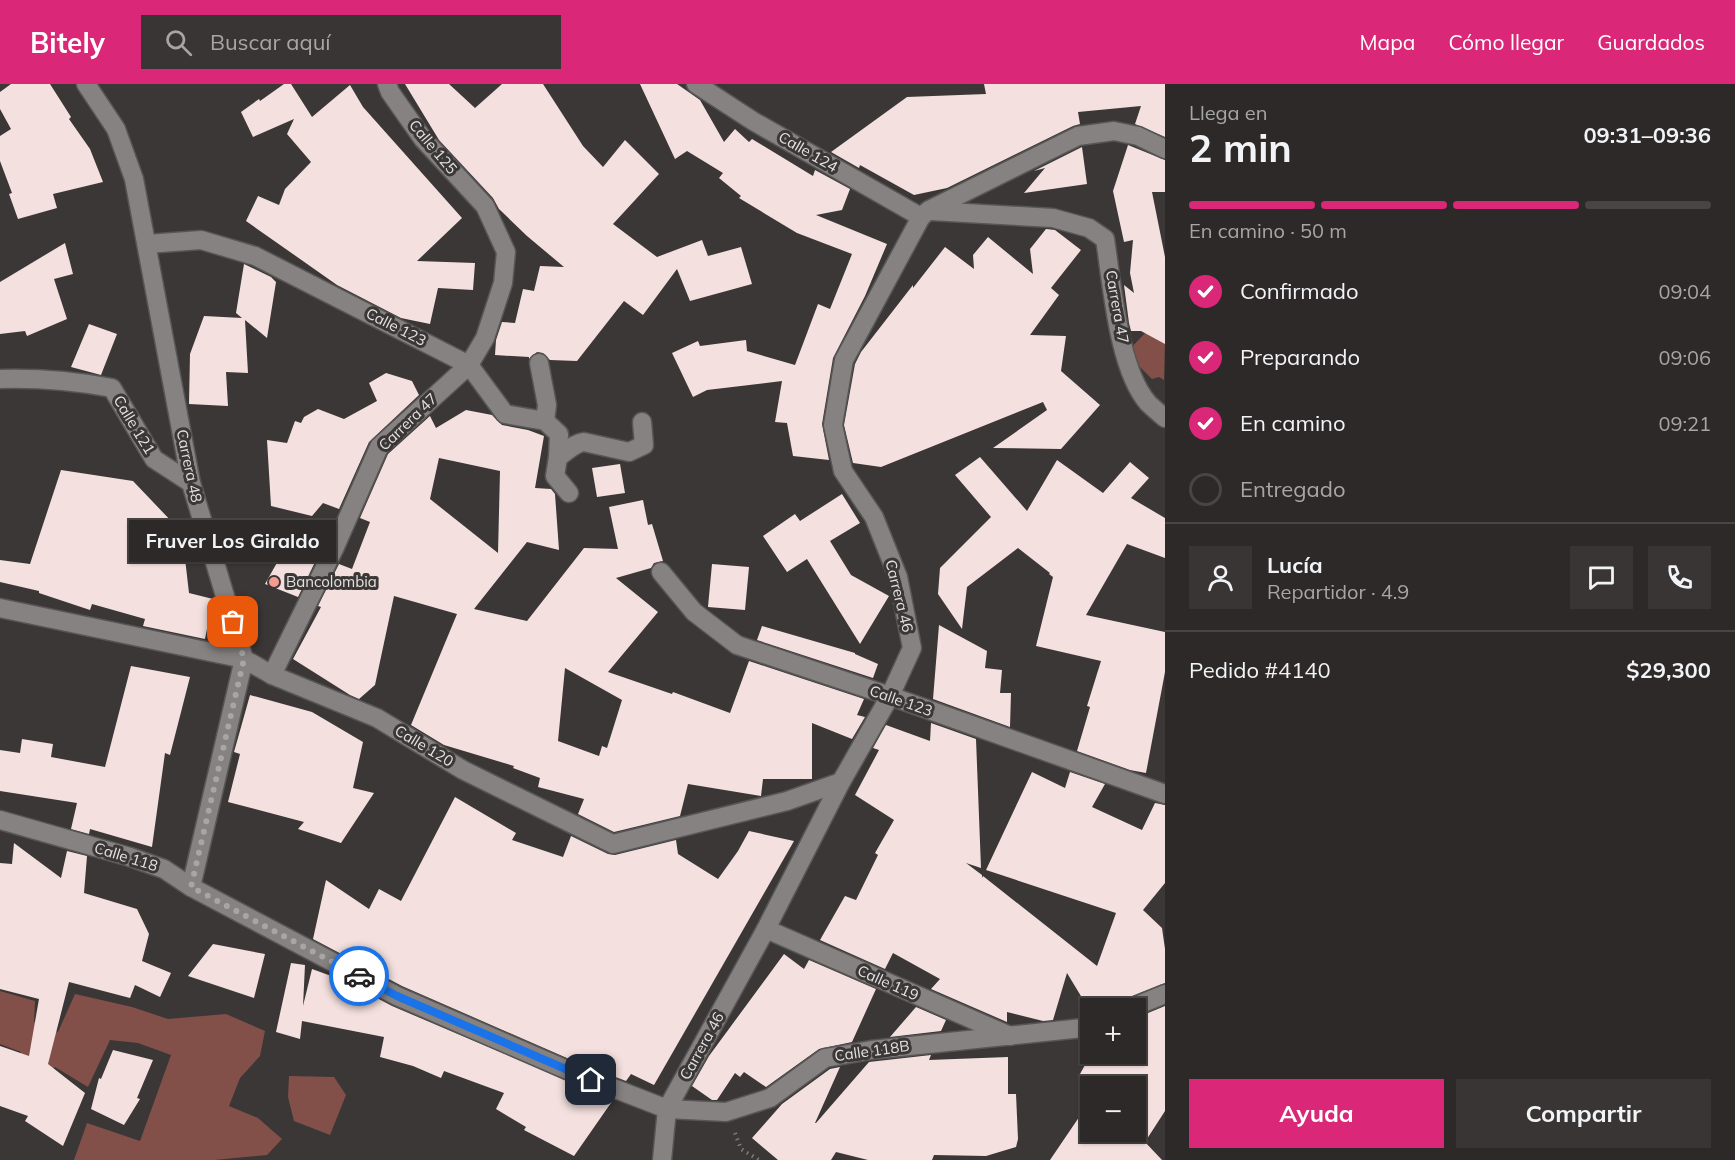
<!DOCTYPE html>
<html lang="es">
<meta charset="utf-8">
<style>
:root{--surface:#2c2928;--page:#383534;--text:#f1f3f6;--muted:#a6a6a8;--line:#484545;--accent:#db2777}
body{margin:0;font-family:Mulish,sans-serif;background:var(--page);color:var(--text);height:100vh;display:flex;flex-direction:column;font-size:22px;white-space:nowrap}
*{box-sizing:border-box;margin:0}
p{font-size:20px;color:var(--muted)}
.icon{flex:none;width:33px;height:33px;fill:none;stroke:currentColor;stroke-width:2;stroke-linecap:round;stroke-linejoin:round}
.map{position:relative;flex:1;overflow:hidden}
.side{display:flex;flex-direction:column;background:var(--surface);width:570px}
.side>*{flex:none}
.fabs{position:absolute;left:1080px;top:914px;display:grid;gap:12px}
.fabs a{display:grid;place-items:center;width:66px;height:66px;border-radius:0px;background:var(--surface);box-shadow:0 2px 4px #0004,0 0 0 2px var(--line);font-size:30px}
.pin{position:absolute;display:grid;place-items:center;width:51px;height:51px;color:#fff;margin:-26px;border-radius:12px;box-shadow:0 3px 9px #0006}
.courier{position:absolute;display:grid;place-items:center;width:60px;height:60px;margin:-30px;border:4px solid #1a73e8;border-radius:50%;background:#fff;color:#222;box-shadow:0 2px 8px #0007}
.bubble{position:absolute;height:42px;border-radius:0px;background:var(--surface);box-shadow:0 2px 4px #0004,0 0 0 2px var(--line);font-size:20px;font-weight:700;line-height:42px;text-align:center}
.overview em{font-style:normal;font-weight:700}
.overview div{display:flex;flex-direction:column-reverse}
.overview{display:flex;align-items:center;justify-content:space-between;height:102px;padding:0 24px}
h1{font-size:39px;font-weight:700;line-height:45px}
.bar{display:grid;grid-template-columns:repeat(4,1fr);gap:9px 6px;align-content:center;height:72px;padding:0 24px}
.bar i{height:8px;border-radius:4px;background:var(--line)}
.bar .active{background:var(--accent)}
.bar p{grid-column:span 4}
.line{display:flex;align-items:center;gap:15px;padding:0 24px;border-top:2px solid var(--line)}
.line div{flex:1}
.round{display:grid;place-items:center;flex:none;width:63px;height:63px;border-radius:0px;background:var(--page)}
ol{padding:0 24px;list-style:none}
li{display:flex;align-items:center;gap:18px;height:66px}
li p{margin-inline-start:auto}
li .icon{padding:6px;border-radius:50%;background:var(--accent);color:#fff;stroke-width:4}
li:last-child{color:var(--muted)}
li i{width:33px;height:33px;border:3px solid var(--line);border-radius:50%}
.button{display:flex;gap:12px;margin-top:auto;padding:12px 24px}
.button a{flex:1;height:69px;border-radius:0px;background:var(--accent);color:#fff;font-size:24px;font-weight:700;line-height:69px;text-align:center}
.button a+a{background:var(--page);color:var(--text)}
header{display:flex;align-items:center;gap:36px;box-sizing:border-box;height:84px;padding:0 30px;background:var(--accent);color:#fff}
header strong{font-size:28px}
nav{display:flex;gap:33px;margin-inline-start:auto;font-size:21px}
.search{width:420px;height:54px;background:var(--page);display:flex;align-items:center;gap:15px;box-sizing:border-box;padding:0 21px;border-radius:0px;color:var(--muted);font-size:22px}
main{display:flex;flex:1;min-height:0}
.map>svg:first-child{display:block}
</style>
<header>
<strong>Bitely</strong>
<div class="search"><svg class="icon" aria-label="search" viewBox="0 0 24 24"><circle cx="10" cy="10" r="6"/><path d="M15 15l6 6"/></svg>Buscar aquí</div>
<nav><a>Mapa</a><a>Cómo llegar</a><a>Guardados</a></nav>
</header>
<main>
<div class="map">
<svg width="1165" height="1076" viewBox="0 0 1165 1076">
<rect width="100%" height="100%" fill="#3a3736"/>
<g fill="#825049">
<path d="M1150,244L1165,259L1164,296L1159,293L1152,295L1126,269Z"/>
<path d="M0,907L35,917L34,938L58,948L75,910L132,923L168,935L226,930L265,947L260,972L240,994L229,1022L258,1034L282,1055L267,1071L214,1076H74L87,1039L140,1057L171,971L138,959L110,956L88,1003L55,983L43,994L15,985L21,968L0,960Z"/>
<path d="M289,992L334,993L346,1011L330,1051L294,1037L288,1013Z"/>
</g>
<g fill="#f4e1df" fill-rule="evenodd">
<path d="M11,0H50L71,33L69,35L90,65L103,98L53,110L57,124L18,135L9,110L12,109L0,77V52L11,45L0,25V8Z"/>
<path d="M284,0H291L312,33L350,1L363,23L462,134L417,177L475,179L473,206L438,204L430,240L401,234L337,201L246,137L258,112L279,121L285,105L311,78L287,50L294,35L253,53L241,28L259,15L260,17Z"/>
<path d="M405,0H449L475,24L502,0H543L583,62L603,83L625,56L659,90L613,140L657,173L702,156L708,172L741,163L752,200L690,217L677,185L643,231L624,217L577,277L550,276L543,269L537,268L529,275V273L495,271L496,256L502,238L515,239L523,205L534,207L540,182L564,183L527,152L499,125L493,114L439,56Z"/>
<path d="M640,0H677L700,16L724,58L735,45L749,58L752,55L813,92L815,86L850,105L842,126L816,131L887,160L865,212L833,274L822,340L829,376L793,372L787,339L775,338L782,297L707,306L693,313L672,269L698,257L700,262L746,256L747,267L795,281L818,220L830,225L852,170L797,149L739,114L741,112L719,94L723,89L687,67L675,75Z"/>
<path d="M984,0H1165V53L1135,40L1141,22L1078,28L1080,40L1073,42L947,104L914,111L860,81L859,84L831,68L907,13L986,10Z"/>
<path d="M1128,61L1165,76V108H1152L1165,173V260L1141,247H1131L1129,239L1124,201L1134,209L1130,189L1133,156L1124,158L1113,107Z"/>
<path d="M1082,63L1087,100L1024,109L1045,84L1034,87Z"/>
<path d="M1046,145L1055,146L1081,166L1051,204L1059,211L1030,251L1066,252L1061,287L1100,321L1061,365L993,364L1047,326L1043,318L881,383L853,379L844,341L855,280L861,268L913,201V204L945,163L974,185L973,171L988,153L1033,190L1030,165Z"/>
<path d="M65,159L73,190L54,195L67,235L27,252L25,247L0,250V198Z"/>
<path d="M244,180L271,193L276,198L267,254L245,236L248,289L226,288L228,322L189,320L190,270L204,232L242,234L236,229Z"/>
<path d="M89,240L117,250L101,291L71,283Z"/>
<path d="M386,289L412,297L419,311L369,358L339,425L323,419L312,432L271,422L267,356L287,359L295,337L301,339L304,333L318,325L344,335L377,317L369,299Z"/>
<path d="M466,326L492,331L502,341L528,346L544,352L535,404L551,405L555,410L559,466L527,458L474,525L527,537L584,464L618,465L609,423L643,416L648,441L652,440L663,477L654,479L651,484L616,494L658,528L608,588L672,610L673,608L730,629L749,577L864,615L857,631L865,633L852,655L812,639V695H763L761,712L688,700L680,732L614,748L578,730L584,715L538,703L540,694L513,684L514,682L444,661L411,641L457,530L394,512L375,601L359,615L350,611L293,575L321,523L318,522L339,480L352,485L370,438L360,434L388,370L430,332L436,344ZM439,374L500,387L498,469L430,415ZM565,584L622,616L607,664L602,662L599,672L558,657Z"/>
<path d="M980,373L1027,427L1057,376L1103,409L1130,378L1149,394L1131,414L1165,434V474L1127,460L1086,531L1165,548V588L1146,689L1130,686L1077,667L1090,623L1087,622L1101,577L1036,562L1053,493L1049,490L1050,489L1018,464L967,503L962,545L938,510L940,484L991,433L955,391Z"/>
<path d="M620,380L625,409L597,413L592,384Z"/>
<path d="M61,386L133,397L174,440H181L189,509L213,515L205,555L143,542L145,535L92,520L90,526L39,509V507L0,498V476L30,480Z"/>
<path d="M842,410L860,439L830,457L851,491L889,512L860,560L807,475L787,488L763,452L795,430L800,437Z"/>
<path d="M288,459L318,472L298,513L265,500Z"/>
<path d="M712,480L749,483L745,526L708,523Z"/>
<path d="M939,541L987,567L985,584L1002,586L1000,609H1011L1010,643L933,615Z"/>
<path d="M762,542L855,569V570L878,580L873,594L757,556Z"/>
<path d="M131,582L190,593L170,671L165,669L152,763L90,745L89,750L71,745L77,719L0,707V666L20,669L22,655L53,660L51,673L105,683Z"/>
<path d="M250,611L312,628L363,658L353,704L374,709L341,759L298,745L304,738L228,718L240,670L234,668Z"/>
<path d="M931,639L976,655L981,784L966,779L982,791V794L983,792L1097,882L1116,829L986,786L1032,688L1065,704L1070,688L1105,700L1092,723L1142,746L1155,719L1165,721V799L1143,826L1162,844L1165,865V899L1127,914L1122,918L1120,924H1090V927L1067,889L1053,936L1043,937L1007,928V938L931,905L940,895L893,869L885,885L820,856L845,812L856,816L878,771L875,769L894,736L855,711L879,666L873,664L886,641L930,657Z"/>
<path d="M455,713L516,749L512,756L563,773L571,752L608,770L615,771L676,756L678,770L718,795L738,767L749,747L794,757L654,1001L631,990L626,997L576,978L402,902L313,855L326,796L369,825L379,805L401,817Z"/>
<path d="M14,759L61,794L67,767L87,772L84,809L137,825L149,850L142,877L171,889L160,913L135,901L130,914L69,898L48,980L85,1009L63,1062L25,1037L28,1032L0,1022V962L29,972L39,915L0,905V779L12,780Z"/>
<path d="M213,860L265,870L254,914L188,892Z"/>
<path d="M784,870L804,885L809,876L876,905L852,958L819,965L766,1003L744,988L740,993L735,989L717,1016H712L692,1002L709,972Z"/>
<path d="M291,879L305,881L303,922L312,885L345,897L392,922L613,1016L574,1072L524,1046L526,1043L496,1025L504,1009L444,987L441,994L413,982L380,973L384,953L302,937L300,955L276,948Z"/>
<path d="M1165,922V1027L1145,1058L1162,1076H1050L1090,1017V1047H1136V1002H1101L1080,990L1091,970L1136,969V934Z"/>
<path d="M916,923L946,936L941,947L890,953Z"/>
<path d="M113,966L153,976L137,1014L140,1015L124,1041L91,1025L99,994L101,995Z"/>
<path d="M931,971L929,976L1008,973V1010H1016L1018,1055L1016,1063L986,1072L934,1071L932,1076H868L836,1068L831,1076H778L752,1054L782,1020L830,985L840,983L815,1039H816L869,978Z"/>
</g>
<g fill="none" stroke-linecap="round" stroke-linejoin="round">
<defs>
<g id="street">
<path d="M696,0L753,37L921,133"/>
<path d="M931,127L1053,134L1089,144L1105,155C1112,199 1118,285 1148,319C1153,324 1159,329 1165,334"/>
<path d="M147,160L201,156L255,172L469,281L505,330L545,337L559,350L558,373L555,392L569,409"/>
<path d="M539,279L547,321L545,337"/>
<path d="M0,295C38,294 75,297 112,304L154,375L191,399"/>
<path d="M558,373C567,368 574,359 584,358L629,368L644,361L642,338"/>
<path d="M661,488L694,528L737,561L890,612L1165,710"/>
<path d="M0,524L244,575L272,591L377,634L463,686L613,760L787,717L841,698"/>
<path d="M272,591L335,463L379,363L469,281L485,254L503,199L506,168L485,122L423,55L390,8L387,0"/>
<path d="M0,736L130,773L164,785L191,803"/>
<path d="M766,845L1010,952"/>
<path d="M667,1025L766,845L841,698L890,612L912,564L898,493L874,433L843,387L833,341L844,276L921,133L929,126L1078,52L1114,47L1138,52L1165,65"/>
</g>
<g id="secondary">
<path d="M86,0L116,45L134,95L191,399L244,575L191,803L397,912L572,988L667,1025L726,1028L770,1014L825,974L871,966L1083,944L1090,941"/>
<path d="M1131,924L1165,910"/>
<path d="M662,1076L667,1025"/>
</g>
</defs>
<use href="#street" stroke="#575555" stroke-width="21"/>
<use href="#secondary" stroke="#575555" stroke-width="21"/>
<path stroke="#7f7d7c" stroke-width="4" stroke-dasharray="1.5 4.5" stroke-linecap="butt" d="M735,1049L741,1065L759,1076"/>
<use href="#street" stroke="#858281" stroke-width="18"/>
<use href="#secondary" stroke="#858281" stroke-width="18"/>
</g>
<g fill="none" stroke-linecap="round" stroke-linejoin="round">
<path stroke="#a8a6a5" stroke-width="6" stroke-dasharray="0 10.8" d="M233,538L244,575L191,803L359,892"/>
<path stroke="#1a73e8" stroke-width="8" d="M359,892L397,912L591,996"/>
</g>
<circle fill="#f59c90" stroke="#3a3736" stroke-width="2" cx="274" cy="498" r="6"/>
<g text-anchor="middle" stroke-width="6" stroke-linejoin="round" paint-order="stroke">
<g font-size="15" fill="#e3e1e1" stroke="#3a3736">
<text transform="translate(433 63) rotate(50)" y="5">Calle 125</text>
<text transform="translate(808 68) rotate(30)" y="5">Calle 124</text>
<text transform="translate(1117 223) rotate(80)" y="5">Carrera 47</text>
<text transform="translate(396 243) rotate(27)" y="5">Calle 123</text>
<text transform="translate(408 338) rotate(-44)" y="5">Carrera 47</text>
<text transform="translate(134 341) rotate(59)" y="5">Calle 121</text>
<text transform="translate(189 382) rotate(78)" y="5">Carrera 48</text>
<text transform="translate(899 512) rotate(76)" y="5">Carrera 46</text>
<text transform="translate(901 617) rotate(19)" y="5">Calle 123</text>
<text transform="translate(424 662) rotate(31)" y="5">Calle 120</text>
<text transform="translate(126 773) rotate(17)" y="5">Calle 118</text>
<text transform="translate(888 899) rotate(24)" y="5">Calle 119</text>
<text transform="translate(702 962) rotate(-61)" y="5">Carrera 46</text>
<text transform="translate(872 967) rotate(-8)" y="5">Calle 118B</text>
</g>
<g font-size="15" fill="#e3e1e1" stroke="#3a3736" text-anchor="start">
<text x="286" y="503">Bancolombia</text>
</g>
</g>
</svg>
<div class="fabs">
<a>+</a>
<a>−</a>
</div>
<div class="pin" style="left:233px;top:538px;background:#ea580c"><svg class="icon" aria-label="bag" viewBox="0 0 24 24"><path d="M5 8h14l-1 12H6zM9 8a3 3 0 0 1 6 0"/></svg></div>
<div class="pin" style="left:591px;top:996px;background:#1f2937"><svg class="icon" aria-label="home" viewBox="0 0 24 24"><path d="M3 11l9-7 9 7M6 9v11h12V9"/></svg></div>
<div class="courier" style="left:359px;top:892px"><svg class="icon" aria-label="car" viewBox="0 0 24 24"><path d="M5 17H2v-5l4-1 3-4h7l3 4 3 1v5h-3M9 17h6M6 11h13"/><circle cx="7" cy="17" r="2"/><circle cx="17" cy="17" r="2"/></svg></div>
<div class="bubble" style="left:129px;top:436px;width:207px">Fruver Los Giraldo</div>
</div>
<section class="side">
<div class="overview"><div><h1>2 min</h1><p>Llega en</p></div><em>09:31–09:36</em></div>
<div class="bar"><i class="active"></i><i class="active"></i><i class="active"></i><i></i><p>En camino · 50 m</p></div>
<ol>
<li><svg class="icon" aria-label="check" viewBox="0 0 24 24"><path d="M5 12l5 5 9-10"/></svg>Confirmado<p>09:04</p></li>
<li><svg class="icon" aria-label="check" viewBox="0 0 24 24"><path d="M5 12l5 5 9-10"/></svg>Preparando<p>09:06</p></li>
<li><svg class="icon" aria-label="check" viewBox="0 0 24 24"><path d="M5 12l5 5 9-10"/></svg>En camino<p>09:21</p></li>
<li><i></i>Entregado</li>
</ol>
<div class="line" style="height:108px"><a class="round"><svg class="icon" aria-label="person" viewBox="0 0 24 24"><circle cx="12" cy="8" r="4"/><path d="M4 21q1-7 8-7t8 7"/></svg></a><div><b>Lucía</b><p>Repartidor · 4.9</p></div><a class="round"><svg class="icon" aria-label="chat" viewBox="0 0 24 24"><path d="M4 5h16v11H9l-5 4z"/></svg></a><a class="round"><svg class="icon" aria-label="phone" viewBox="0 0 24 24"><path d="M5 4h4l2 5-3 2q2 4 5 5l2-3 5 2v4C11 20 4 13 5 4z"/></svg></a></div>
<div class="line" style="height:78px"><div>Pedido #4140</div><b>$29,300</b></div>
<div class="button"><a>Ayuda</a><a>Compartir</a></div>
</section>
</main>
